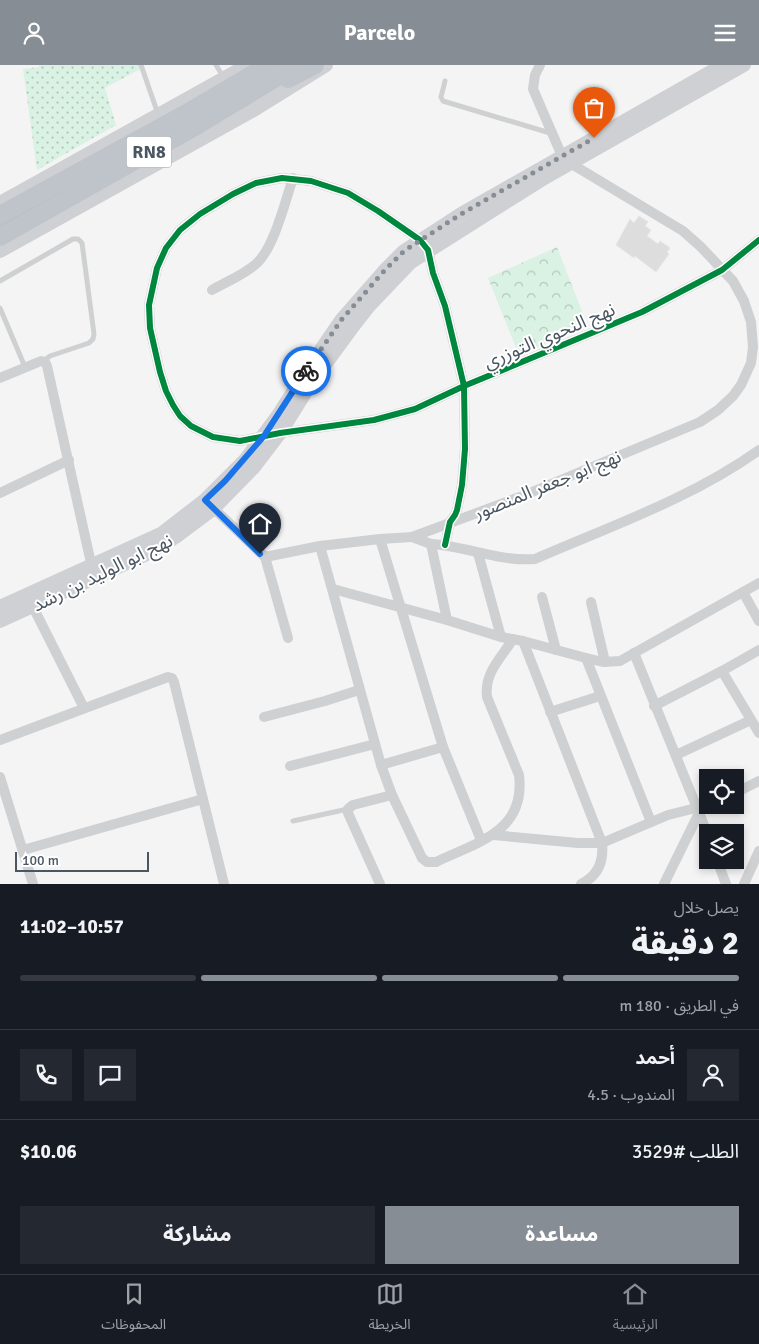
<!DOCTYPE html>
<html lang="ar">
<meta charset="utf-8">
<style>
:root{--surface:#171b24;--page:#242831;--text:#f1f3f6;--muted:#9ea1a6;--line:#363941;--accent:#868d94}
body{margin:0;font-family:Signika,"Noto Sans Arabic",sans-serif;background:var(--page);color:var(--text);direction:rtl;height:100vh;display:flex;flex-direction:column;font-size:19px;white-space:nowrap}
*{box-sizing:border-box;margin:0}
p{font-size:16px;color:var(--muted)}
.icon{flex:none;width:28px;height:28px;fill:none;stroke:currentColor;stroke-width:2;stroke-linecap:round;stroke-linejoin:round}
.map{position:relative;height:819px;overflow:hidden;direction:ltr}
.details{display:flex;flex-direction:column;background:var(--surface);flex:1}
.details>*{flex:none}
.controls{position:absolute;left:699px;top:704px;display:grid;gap:10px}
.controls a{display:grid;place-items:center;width:45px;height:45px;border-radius:0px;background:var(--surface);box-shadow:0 2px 8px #0003;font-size:25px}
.scale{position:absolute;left:15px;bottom:12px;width:134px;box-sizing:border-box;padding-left:5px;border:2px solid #4a5661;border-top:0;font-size:14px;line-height:18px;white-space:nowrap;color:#4a5661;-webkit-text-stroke:4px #fff;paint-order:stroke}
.pin{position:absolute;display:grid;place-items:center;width:42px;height:42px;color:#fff;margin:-51px -21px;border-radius:50% 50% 50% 0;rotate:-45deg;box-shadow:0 0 5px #0007}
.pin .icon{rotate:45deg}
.courier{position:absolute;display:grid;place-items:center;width:50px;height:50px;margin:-25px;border:4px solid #1a73e8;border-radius:50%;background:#fff;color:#222;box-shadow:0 1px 6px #0007}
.summary em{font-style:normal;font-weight:800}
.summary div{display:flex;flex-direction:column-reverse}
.summary{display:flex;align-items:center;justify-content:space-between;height:85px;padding:0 20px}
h1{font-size:32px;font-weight:800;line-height:38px}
.bar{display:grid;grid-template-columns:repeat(4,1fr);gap:8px 5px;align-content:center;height:60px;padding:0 20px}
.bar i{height:6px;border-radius:4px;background:var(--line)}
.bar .current{background:var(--accent)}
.bar p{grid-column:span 4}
.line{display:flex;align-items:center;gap:12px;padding:0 20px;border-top:1px solid var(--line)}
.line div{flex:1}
.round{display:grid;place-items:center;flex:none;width:52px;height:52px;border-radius:0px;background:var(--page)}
.primary-button{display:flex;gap:10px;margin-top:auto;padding:10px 20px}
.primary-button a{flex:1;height:58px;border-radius:0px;background:var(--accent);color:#fff;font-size:20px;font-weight:800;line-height:58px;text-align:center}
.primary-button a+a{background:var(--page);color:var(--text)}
header{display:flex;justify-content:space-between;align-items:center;height:65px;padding:0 20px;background:var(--accent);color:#fff;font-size:22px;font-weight:800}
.menu{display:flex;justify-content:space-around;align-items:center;height:70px;border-top:1px solid var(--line);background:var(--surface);font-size:14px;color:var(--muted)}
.menu a{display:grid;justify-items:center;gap:2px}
.menu .current{color:var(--accent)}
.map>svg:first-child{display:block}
</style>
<header><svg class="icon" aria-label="menu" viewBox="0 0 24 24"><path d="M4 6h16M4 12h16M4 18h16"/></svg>Parcelo<svg class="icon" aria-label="person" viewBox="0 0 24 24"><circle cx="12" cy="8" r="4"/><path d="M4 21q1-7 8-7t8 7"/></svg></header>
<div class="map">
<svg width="759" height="819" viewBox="0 0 759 819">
<defs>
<pattern id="grass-dots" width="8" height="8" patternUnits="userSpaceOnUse" patternTransform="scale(1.25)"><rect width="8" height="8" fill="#d9f2e3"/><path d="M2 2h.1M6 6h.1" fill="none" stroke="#b2c7bb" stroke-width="1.8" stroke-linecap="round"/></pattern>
<pattern id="forest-crowns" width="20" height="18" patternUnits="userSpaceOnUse" patternTransform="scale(1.25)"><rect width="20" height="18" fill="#d9f2e3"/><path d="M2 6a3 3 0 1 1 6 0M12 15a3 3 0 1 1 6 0" fill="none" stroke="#b2c7bb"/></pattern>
</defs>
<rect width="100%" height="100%" fill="#f4f4f4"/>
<path fill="url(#grass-dots)" d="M39,0H144V2L105,23L116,60L37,105L23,4L39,2Z"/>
<path fill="url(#forest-crowns)" d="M557,182L585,254L581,263L519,290L488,213Z"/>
<path fill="#ddddde" stroke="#e5e6e7" d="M639,151L648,157L645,161L651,165L647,171L658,179L660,176L670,183L667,187L669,189L656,207L635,191L634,193L616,180L630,154L634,158Z"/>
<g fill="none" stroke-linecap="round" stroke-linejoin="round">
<defs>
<g id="highway">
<path d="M288,14L315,0"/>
<path d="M0,150L185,49L268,0"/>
<path d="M0,172L193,63L297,0"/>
</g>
</defs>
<use href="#highway" stroke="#b9bec3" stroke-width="20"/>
<g stroke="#ced0d2" stroke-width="5">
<path d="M141,0L158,49"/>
<path d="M216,0L224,13"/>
<path d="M445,16L441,32L443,36L550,68"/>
<path d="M0,216L73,174H78L82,178L94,269L93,274L89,278L50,291L43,296"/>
<path d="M0,243L25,302"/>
<path d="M293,756L348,744"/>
</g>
<g stroke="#ced0d2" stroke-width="10">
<path d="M212,225C226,217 243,210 256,199C274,183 285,137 293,113"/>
<path d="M0,313L41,296L45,297L47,301L93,507"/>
<path d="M0,428L69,395"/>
<path d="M209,439L265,492L320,481L380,474L412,472L520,432L700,357L718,345L733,331L741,320L751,298L753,282L751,257L744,236L733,216L701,182L683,166L570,98L562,91L533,24L535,10L540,0"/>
<path d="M412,472L431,479L447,555"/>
<path d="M380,474L443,682L481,775"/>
<path d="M431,479C466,481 500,497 535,494C611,461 692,433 759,385"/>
<path d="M445,480L450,457L455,450L457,445L462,420L465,384L464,321L445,241L433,208L428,185L420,175L378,146L348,128L311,116L282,113L256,118L233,129L200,149L180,165L166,183L157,203L149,240L150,263L160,307L166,326L173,340L180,351L191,361L213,372L240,376L280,368L374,355L415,344L464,321L642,247L722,205L759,175"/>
<path d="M320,481L381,700L392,730L422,793L427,797H436C477,777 526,767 519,710L487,632C484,608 501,593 513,574"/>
<path d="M478,488L501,572"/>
<path d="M265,492L288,573"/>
<path d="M333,524L447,555L501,572L523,576L586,593L603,597L620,596L743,527L759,556"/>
<path d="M743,527L759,518"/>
<path d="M542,532L556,585"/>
<path d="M30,536L84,643"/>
<path d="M591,537L605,597"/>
<path d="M523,576L602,778C604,797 598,811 581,819"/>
<path d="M634,588L708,770"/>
<path d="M586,593L651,757"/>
<path d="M722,606L759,585"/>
<path d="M654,641L722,606L759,668"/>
<path d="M550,647L600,631"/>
<path d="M264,652L325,636L359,625"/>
<path d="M0,675L168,612L172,613L174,617L224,819"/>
<path d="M676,690L751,655"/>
<path d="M381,700L443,682"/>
<path d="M290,701L375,679"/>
<path d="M0,712L33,819"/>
<path d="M735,728L759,716"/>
<path d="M493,770L578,778H602L668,750L708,740"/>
<path d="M23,785L203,734"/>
<path d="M717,795L726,819"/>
<path d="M380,819L348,748V744L353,740L392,730"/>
<path d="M664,819L699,748"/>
<path d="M744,819L759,786"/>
</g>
<g stroke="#ced0d4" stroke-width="14">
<path d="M0,138L248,0"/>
<path d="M0,186L252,46L326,0"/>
<path d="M0,542L161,469L205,435L246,394L279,349L303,311L342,254L385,205L404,186L461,149L723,0"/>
<path d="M0,556L149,488L177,471L213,444L254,402L280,368L310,320L351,264L369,241L411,197L541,115L744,0"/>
</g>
<use href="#highway" stroke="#bec4c9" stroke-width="18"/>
<defs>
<path id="cycleway" d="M445,480L450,457L455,450L457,445L462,420L465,384L464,321L445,241L433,208L428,185L420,175L378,146L348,128L311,116L282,113L256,118L233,129L200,149L180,165L166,183L157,203L149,240L150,263L160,307L166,326L173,340L180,351L191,361L213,372L240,376L280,368L374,355L415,344L464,321L642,247L722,205L759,175"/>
</defs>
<use href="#cycleway" stroke="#fff" stroke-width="9"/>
<use href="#cycleway" stroke="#00873e" stroke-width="6"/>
</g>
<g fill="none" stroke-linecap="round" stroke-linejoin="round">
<path stroke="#868d94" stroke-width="5" stroke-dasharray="0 9" d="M306,306L342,254L385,205L404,186L461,149L594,73"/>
<path stroke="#1a73e8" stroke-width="6" d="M260,489L205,435L225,416L264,371L306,306"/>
</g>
<g text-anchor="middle" stroke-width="4" stroke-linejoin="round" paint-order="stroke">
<rect fill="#fff" stroke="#808990" stroke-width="1" x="126.5" y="71.5" width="45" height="31" rx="4"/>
<g font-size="18" font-weight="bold" fill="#4a5661">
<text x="149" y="93">RN8</text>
</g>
<g font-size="19" fill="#4a5661" stroke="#fff">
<text transform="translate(549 270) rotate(-23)" y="7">نهج النحوي التوزري</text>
<text transform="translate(547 419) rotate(-22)" y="7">نهج ابو جعفر المنصور</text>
<text transform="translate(102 507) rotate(-26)" y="7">نهج ابو الوليد بن رشد</text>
</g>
</g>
</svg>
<div class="controls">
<a><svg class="icon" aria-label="locate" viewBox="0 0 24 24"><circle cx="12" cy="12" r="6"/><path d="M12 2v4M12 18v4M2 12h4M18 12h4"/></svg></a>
<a><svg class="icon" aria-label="layers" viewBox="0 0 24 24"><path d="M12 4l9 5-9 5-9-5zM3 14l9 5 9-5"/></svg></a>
</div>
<div class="scale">100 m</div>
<div class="pin" style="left:594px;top:73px;background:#ea580c"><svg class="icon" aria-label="bag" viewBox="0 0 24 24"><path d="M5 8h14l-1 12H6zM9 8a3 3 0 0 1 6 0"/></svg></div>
<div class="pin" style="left:260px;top:489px;background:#1f2937"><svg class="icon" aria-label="home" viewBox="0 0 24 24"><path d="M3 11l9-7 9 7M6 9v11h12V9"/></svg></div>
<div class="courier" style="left:306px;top:306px"><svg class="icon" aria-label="bike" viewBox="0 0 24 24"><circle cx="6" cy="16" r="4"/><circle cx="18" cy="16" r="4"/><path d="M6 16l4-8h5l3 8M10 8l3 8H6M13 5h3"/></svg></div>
</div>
<section class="details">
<div class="summary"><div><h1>2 دقيقة</h1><p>يصل خلال</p></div><em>10:57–11:02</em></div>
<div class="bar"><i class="current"></i><i class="current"></i><i class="current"></i><i></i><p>في الطريق · 180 m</p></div>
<div class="line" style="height:90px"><a class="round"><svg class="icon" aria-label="person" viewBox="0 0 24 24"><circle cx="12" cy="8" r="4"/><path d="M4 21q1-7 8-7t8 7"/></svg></a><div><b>أحمد</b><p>المندوب · 4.5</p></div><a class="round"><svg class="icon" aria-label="chat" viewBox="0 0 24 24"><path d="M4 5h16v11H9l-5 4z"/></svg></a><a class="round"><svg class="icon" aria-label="phone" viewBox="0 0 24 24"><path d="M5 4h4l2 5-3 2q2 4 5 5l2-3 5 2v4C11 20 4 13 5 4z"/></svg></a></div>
<div class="line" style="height:65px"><div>الطلب #3529</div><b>$10.06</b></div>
<div class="primary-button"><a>مساعدة</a><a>مشاركة</a></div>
</section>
<nav class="menu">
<a class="current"><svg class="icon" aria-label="home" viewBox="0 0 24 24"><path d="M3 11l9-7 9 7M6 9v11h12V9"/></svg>الرئيسية</a>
<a><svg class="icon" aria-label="map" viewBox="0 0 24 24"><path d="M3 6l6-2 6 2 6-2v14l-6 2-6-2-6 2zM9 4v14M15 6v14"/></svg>الخريطة</a>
<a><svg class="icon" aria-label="saved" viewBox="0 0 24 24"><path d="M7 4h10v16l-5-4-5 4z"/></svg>المحفوظات</a>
</nav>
